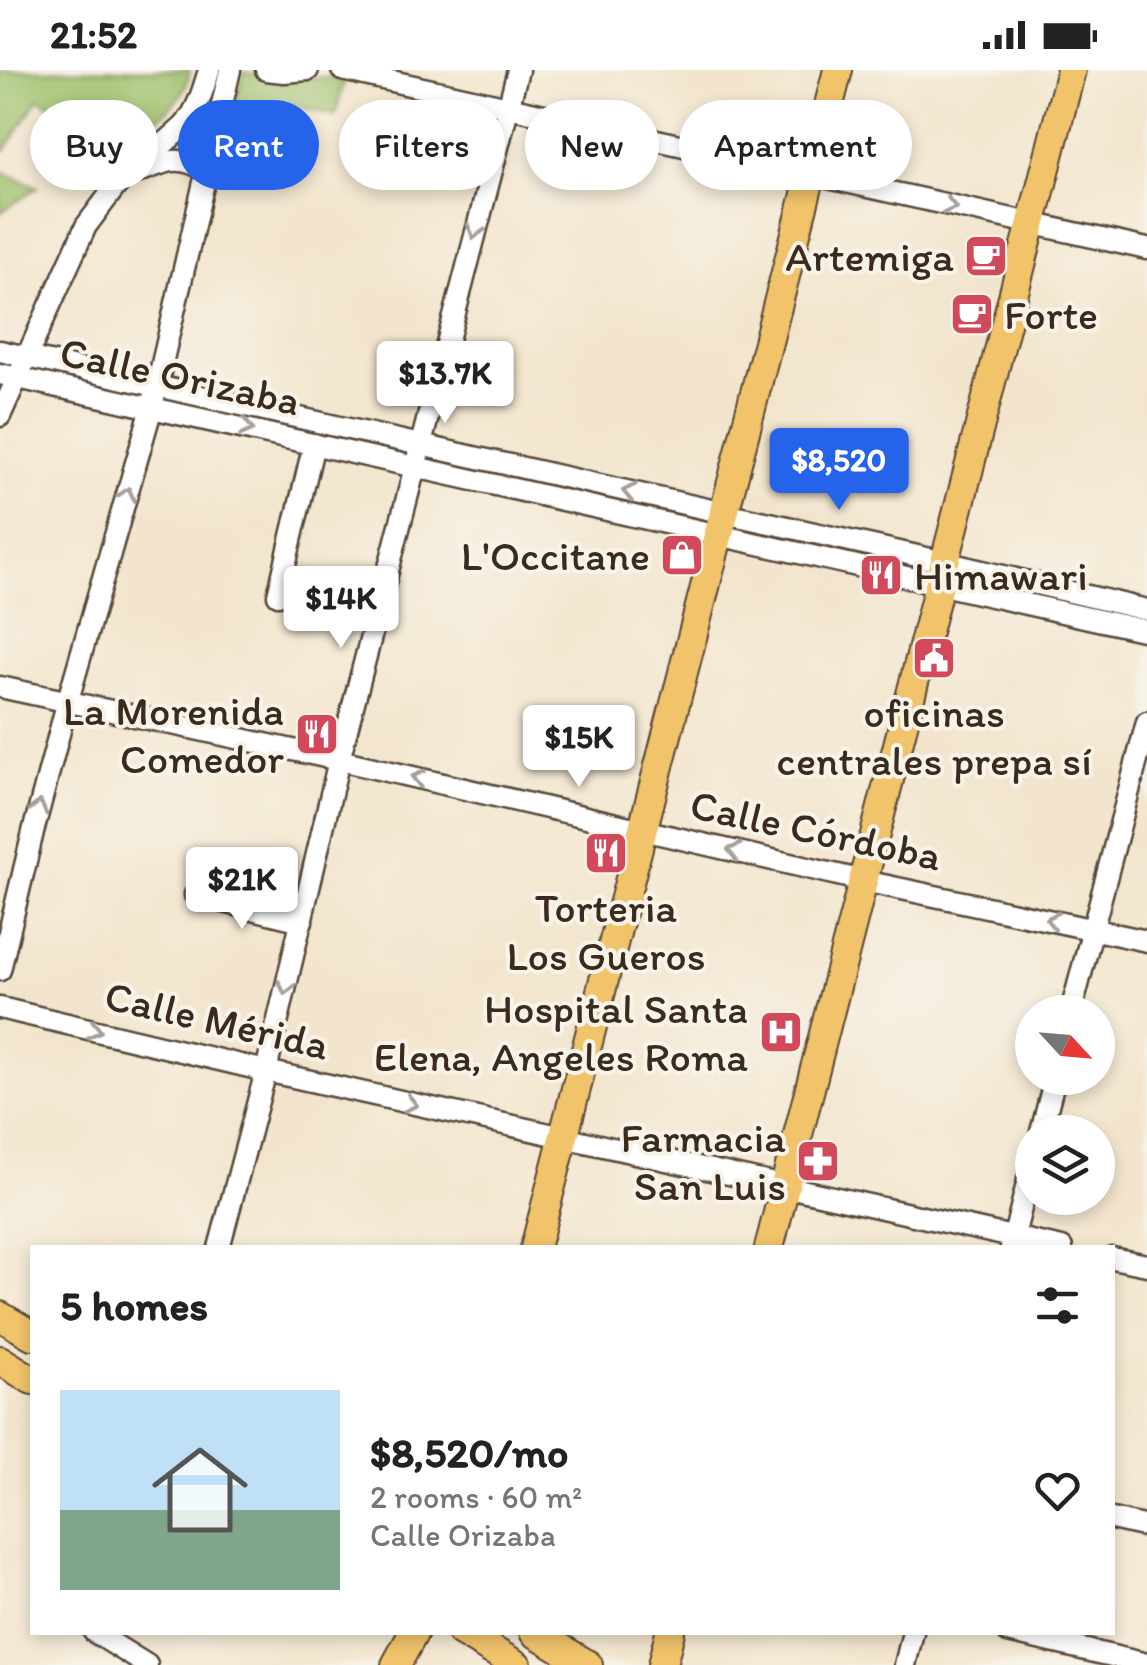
<!DOCTYPE html>
<html lang="en">
<head>
<meta charset="utf-8">
<style>
  body { margin:0; font-family:Itim,sans-serif; background:#f6f6f6; color:#222; height:100vh; display:flex; flex-direction:column; font-size:38px; white-space:nowrap }
  * { box-sizing:border-box; margin:0 }
  p { font-size:32px; color:#767676 }
  .icon { flex:none; width:55px; height:55px; fill:none; stroke:currentColor; stroke-width:2; stroke-linecap:round; stroke-linejoin:round }
  .map { position:relative; flex:1; overflow:hidden }
  .side { position:absolute; left:30px; top:1175px; width:1085px; height:390px; display:flex; flex-direction:column; background:#fff; border-radius:0px; box-shadow:0 5px 15px #0003 }
  .side>* { flex:none }
  .top-card { position:absolute; left:30px; top:30px; width:1088px; height:90px; display:flex; gap:20px }
  .needle { width:65px; rotate:116deg }
  .fabs { position:absolute; left:1015px; top:925px; display:grid; gap:20px }
  .fabs a { display:grid; place-items:center; width:100px; height:100px; border-radius:50%; background:#fff; box-shadow:0 5px 15px #0003; font-size:50px }
  .price { position:absolute; translate:-50% -85px; padding:0 22px; border-radius:10px; background:#fff; color:#222; font-size:32px; line-height:65px; filter:drop-shadow(0 2px 5px #0008) }
  .price::after { content:''; position:absolute; left:50%; top:60px; width:30px; height:22px; margin-left:-15px; background:inherit; clip-path:polygon(0 0,100% 0,50% 100%) }
  .price.active { background:#2563eb; color:#fff }
  ul { padding:0; list-style:none }
  li { display:flex; align-items:center; gap:30px; height:250px; padding:0 30px }
  li+li { border-top:2px solid #e0e0e0 }
  li span { display:grid; place-items:center; flex:none; width:280px; height:200px; border-radius:0px; color:#555 }
  li>.icon { margin-inline-start:auto }
  span .icon { width:120px; height:120px; fill:#fffc; stroke-width:1 }
  li b { font-size:42px }
  h2 { display:flex; justify-content:space-between; align-items:center; height:120px; padding:0 30px; font-size:42px }
  .pill { padding:0 35px; border-radius:45px; background:#fff; box-shadow:0 5px 15px #0003; font-size:35px; line-height:90px }
  .pill.active { background:#2563eb; color:#fff }
  .status { display:flex; justify-content:space-between; align-items:center; height:70px; padding:0 50px; background:#fff; direction:ltr }
  .status svg { height:28px; fill:currentColor }
  .map>svg:first-child { display:block }
  .green { fill:#9dc06a; stroke:#6c7544; stroke-width:2.5 }
  .lines { fill:none; stroke-linecap:round; stroke-linejoin:round }
  .minor-casing { stroke:#574638; stroke-width:25 }
  .major-casing { stroke:#574638; stroke-width:32 }
  .minor { stroke:#fff; stroke-width:20 }
  .major { stroke:#f1c36a; stroke-width:28 }
  .oneway { stroke:#a79f9a }
  .labels { text-anchor:middle; dominant-baseline:central; stroke-width:8; stroke-linejoin:round; paint-order:stroke }
  .poi-label { font-size:42px; fill:#3b2a1e; stroke:#f7f3e8; text-anchor:end }
  .street-label { font-size:42px; fill:#3b2a1e; stroke:#f7f3e8 }
</style>
</head>
<body>
<div class="status"><b>21:52</b><svg viewBox="0 0 49 12"><path d="M0 12V9h3v3zM5 12V6h3v6zM10 12V3h3v9zM15 12V0h3v12zM26 1h20v11H26zM47 4h2v5h-2z"/></svg></div>
<div class="map">
<svg width="1147" height="1595" viewBox="0 0 1147 1595">
  <rect width="100%" height="100%" fill="#f7f3e8"/>
  <filter id="ink" filterUnits="userSpaceOnUse"><feTurbulence type="fractalNoise" baseFrequency=".01" numOctaves="2"/><feDisplacementMap in="SourceGraphic" scale="20" xChannelSelector="R" yChannelSelector="G"/><feConvolveMatrix kernelMatrix="1 2 1 2 8 2 1 2 1" color-interpolation-filters="sRGB"/></filter>
  <filter id="wash" filterUnits="userSpaceOnUse"><feTurbulence type="fractalNoise" baseFrequency=".0048" numOctaves="4" result="noise"/><feDisplacementMap in="SourceGraphic" scale="40" xChannelSelector="R" yChannelSelector="G"/><feGaussianBlur stdDeviation="2.25" result="paint"/><feColorMatrix in="noise" values="0 0 0 0 0 0 0 0 0 0 0 0 0 0 0 0 0 1.4 0 .05"/><feComposite in="paint" operator="in"/></filter>
  <g filter="url(#wash)">
    <rect width="100%" height="100%" fill="#f3e5cd"/>
    <g class="green">
      <path d="M 0,0 L 190,0 C 185,39 142,58 113,79 L 39,28 L 5,80 L 0,79 Z"/>
      <path d="M 244,2 L 274,9 L 331,7 L 344,13 L 335,45 L 287,34 L 224,72 Z"/>
      <path d="M 0,101 L 38,117 L 0,143 Z"/>
    </g>
  </g>
  <g filter="url(#ink)">
    <g class="lines">
      <g class="minor-casing">
        <g id="minor">
          <path d="M 266,0 L 284,2 L 308,0"/>
          <path d="M 342,0 L 1147,179"/>
          <path d="M 139,102 C 168,91 178,84 207,101"/>
          <path d="M 0,281 L 944,492 L 1147,540"/>
          <path d="M 0,304 L 1147,561"/>
          <path d="M 0,346 L 86,156 L 116,116 L 184,56 C 198,39 203,20 209,0"/>
          <path d="M 278,525 L 314,374"/>
          <path d="M 0,617 L 339,690 L 864,811 L 1147,871"/>
          <path d="M 195,825 L 302,851"/>
          <path d="M 0,900 L 33,762 L 68,630 L 152,337 L 230,0"/>
          <path d="M 0,938 L 266,1001 L 1062,1178"/>
          <path d="M 1071,942 L 1147,652"/>
          <path d="M 1041,1062 L 1055,1008"/>
          <path d="M 219,1178 L 266,1001 L 339,690 L 518,0"/>
          <path d="M 1011,1178 L 1032,1094"/>
          <path d="M 1112,1188 L 1147,1195"/>
          <path d="M 1112,1449 L 1147,1457"/>
          <path d="M 94,1562 L 147,1595"/>
          <path d="M 1008,1562 L 1147,1594"/>
          <path d="M 905,1595 L 913,1562"/>
        </g>
      </g>
      <g class="major-casing">
        <g id="major">
          <path d="M 535,1178 L 838,0"/>
          <path d="M 769,1178 L 1071,0"/>
          <path d="M 0,1246 L 32,1265"/>
          <path d="M 0,1290 L 32,1310"/>
          <path d="M 461,1562 L 517,1595"/>
          <path d="M 534,1562 L 588,1595"/>
          <path d="M 396,1595 L 414,1562"/>
          <path d="M 662,1595 L 670,1562"/>
        </g>
      </g>
      <use href="#minor" class="minor"/>
      <use href="#major" class="major"/>
    </g>
    <defs><path id="oneway-chevron" d="M-2-3.5L2.5 0L-2 3.5" fill="none" stroke-width="1.6" stroke-linecap="round" stroke-linejoin="round" transform="scale(2.5)"/></defs>
    <g class="oneway">
      <use href="#oneway-chevron" transform="translate(950 136) rotate(13)"/>
      <use href="#oneway-chevron" transform="translate(475 162) rotate(105)"/>
      <use href="#oneway-chevron" transform="translate(247 358) rotate(13)"/>
      <use href="#oneway-chevron" transform="translate(629 422) rotate(-168)"/>
      <use href="#oneway-chevron" transform="translate(127 424) rotate(-74)"/>
      <use href="#oneway-chevron" transform="translate(418 708) rotate(-167)"/>
      <use href="#oneway-chevron" transform="translate(39 737) rotate(-75)"/>
      <use href="#oneway-chevron" transform="translate(734 781) rotate(-167)"/>
      <use href="#oneway-chevron" transform="translate(1052 850) rotate(-168)"/>
      <use href="#oneway-chevron" transform="translate(286 918) rotate(103)"/>
      <use href="#oneway-chevron" transform="translate(95 960) rotate(13)"/>
      <use href="#oneway-chevron" transform="translate(411 1034) rotate(13)"/>
    </g>
  </g>
  <defs>
    <g id="cafe-square" transform="scale(2.25)"><rect x="-9" y="-9" width="18" height="18" rx="4" fill="#d1495b" stroke="#f7f3e8"/><path d="M-5.5-4.5H6V0H3Q3 3.5 0 3.5H-2.5Q-5.5 3.5-5.5 0ZM3-3.2v2h1.7v-2ZM-6 4.5H4V6H-6Z" fill="#fff"/></g>
    <g id="shop-square" transform="scale(2.25)"><rect x="-9" y="-9" width="18" height="18" rx="4" fill="#d1495b" stroke="#f7f3e8"/><path d="M-5-2.5h2.3a2.7 3.5 0 0 1 5.4 0H5L5.5 6h-11ZM-1.5-2.5h3a1.5 2.3 0 0 0-3 0Z" fill="#fff"/></g>
    <g id="restaurant-square" transform="scale(2.25)"><rect x="-9" y="-9" width="18" height="18" rx="4" fill="#d1495b" stroke="#f7f3e8"/><path d="M-5-6h1v4h1v-4h1v4h1v-4h1v5L-1.5 .5V6h-2V.5L-5-1ZM5-6V6H3V1.5H1.5Q1.5-4 5-6Z" fill="#fff"/></g>
    <g id="civic-square" transform="scale(2.25)"><rect x="-9" y="-9" width="18" height="18" rx="4" fill="#d1495b" stroke="#f7f3e8"/><path d="M-.6-6.5H3V-4.5H.6V-3L4-1V1h2V6H-6V1h2V-1L-.6-3ZM-1.2 2.5V6h2.4V2.5Z" fill="#fff"/></g>
    <g id="hospital-square" transform="scale(2.25)"><rect x="-9" y="-9" width="18" height="18" rx="4" fill="#d1495b" stroke="#f7f3e8"/><path d="M-5-5h3v3.5h4V-5h3V5h-3V1.5h-4V5h-3Z" fill="#fff"/></g>
    <g id="pharmacy-square" transform="scale(2.25)"><rect x="-9" y="-9" width="18" height="18" rx="4" fill="#d1495b" stroke="#f7f3e8"/><path d="M-2-6h4v4h4v4h-4v4h-4v-4h-4v-4h4Z" fill="#fff"/></g>
  </defs>
  <g fill-rule="evenodd">
    <use href="#cafe-square" x="986" y="186"/>
    <use href="#cafe-square" x="972" y="244"/>
    <use href="#shop-square" x="682" y="485"/>
    <use href="#restaurant-square" x="881" y="505"/>
    <use href="#civic-square" x="934" y="588"/>
    <use href="#restaurant-square" x="317" y="664"/>
    <use href="#restaurant-square" x="606" y="783"/>
    <use href="#hospital-square" x="781" y="962"/>
    <use href="#pharmacy-square" x="818" y="1091"/>
  </g>
  <g class="labels">
    <g class="poi-label">
      <text x="954" y="186">Artemiga</text>
      <text x="1004" y="244" text-anchor="start">Forte</text>
      <text x="650" y="485">L'Occitane</text>
      <text x="914" y="505" text-anchor="start">Himawari</text>
      <text x="284" y="640">La Morenida<tspan x="284" dy="48">Comedor</tspan></text>
      <text x="934" y="642" text-anchor="middle">oficinas<tspan x="934" dy="48">centrales prepa sí</tspan></text>
      <text x="606" y="837" text-anchor="middle">Torteria<tspan x="606" dy="48">Los Gueros</tspan></text>
      <text x="748" y="938">Hospital Santa<tspan x="748" dy="48">Elena, Angeles Roma</tspan></text>
      <text x="786" y="1067">Farmacia<tspan x="786" dy="48">San Luis</tspan></text>
    </g>
    <g class="street-label">
      <text transform="translate(180 306) rotate(12)">Calle Orizaba</text>
      <text transform="translate(816 760) rotate(12)">Calle Córdoba</text>
      <text transform="translate(217 950) rotate(13)">Calle Mérida</text>
    </g>
  </g>
</svg>
<div class="fabs">
<a><svg class="needle" viewBox="-14 -14 28 28"><path d="M0-13l5 13h-10z" fill="#e53935"/><path d="M0 13l5-13h-10z" fill="#767676"/></svg></a>
<a><svg class="icon" aria-label="layers" viewBox="0 0 24 24"><path d="M12 4l9 5-9 5-9-5zM3 14l9 5 9-5"/></svg></a>
</div>
<b class="price" style="left:445px;top:356px">$13.7K</b>
<b class="price active" style="left:839px;top:443px">$8,520</b>
<b class="price" style="left:341px;top:581px">$14K</b>
<b class="price" style="left:579px;top:720px">$15K</b>
<b class="price" style="left:242px;top:862px">$21K</b>
<div class="top-card">
<a class="pill">Buy</a>
<a class="pill active">Rent</a>
<a class="pill">Filters</a>
<a class="pill">New</a>
<a class="pill">Apartment</a>
</div>
<section class="side">
<h2>5 homes<svg class="icon" aria-label="filters" viewBox="0 0 24 24"><path d="M4 7h16M4 17h16"/><circle cx="9" cy="7" r="2"/><circle cx="15" cy="17" r="2"/></svg></h2>
<ul>
<li><span style="background:linear-gradient(#bfe0f5 60%,#7fa58c 0)"><svg class="icon" aria-label="home" viewBox="0 0 24 24"><path d="M3 11l9-7 9 7M6 9v11h12V9"/></svg></span><div><b>$8,520/mo</b><p>2 rooms · 60 m²</p><p>Calle Orizaba</p></div><svg class="icon" aria-label="heart" viewBox="0 0 24 24"><path d="M12 20l-8-8c-3-5 5-10 8-4 3-6 11-1 8 4z"/></svg></li>
</ul>
</section>
</div>
</body>
</html>
